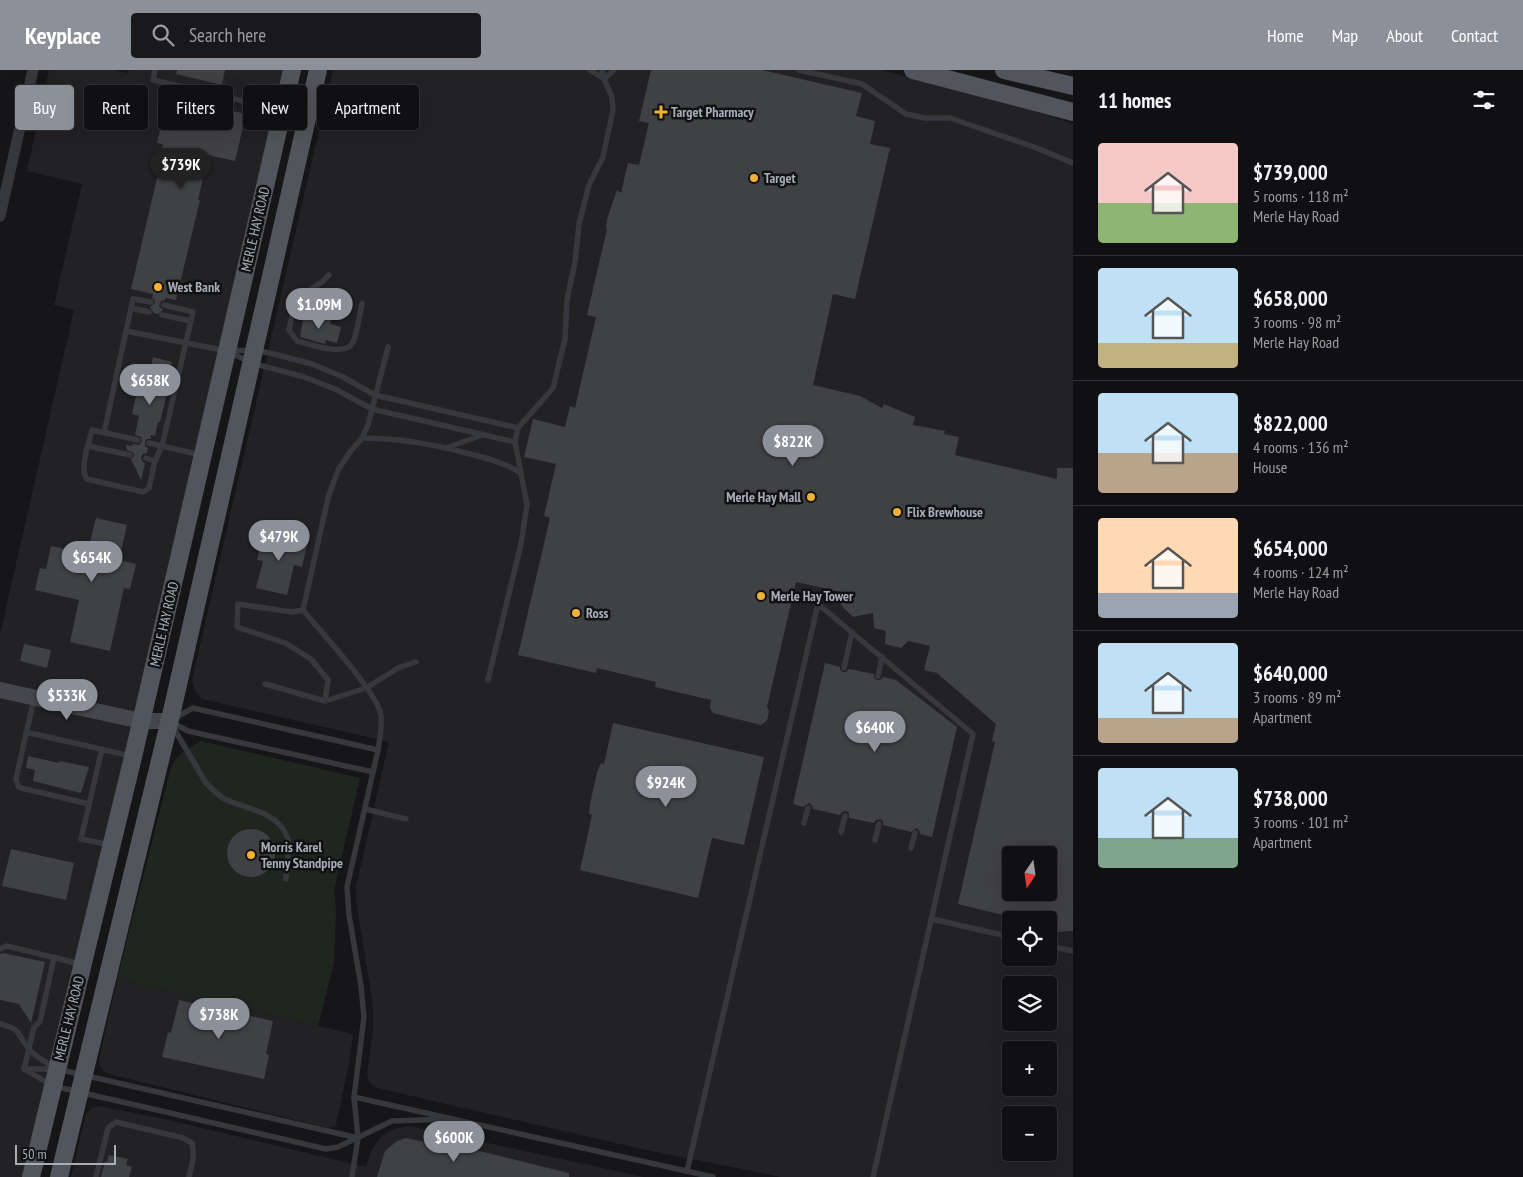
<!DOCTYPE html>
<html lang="en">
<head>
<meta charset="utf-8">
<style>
  body { margin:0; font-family:"PT Sans Narrow",sans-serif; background:#19191b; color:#f1f3f6; height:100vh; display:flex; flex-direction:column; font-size:19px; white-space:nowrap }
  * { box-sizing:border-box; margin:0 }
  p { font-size:16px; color:#9c9d9f }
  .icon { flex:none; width:28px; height:28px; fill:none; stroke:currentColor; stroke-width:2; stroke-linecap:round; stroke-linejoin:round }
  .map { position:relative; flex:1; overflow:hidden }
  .drawer { display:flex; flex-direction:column; background:#101012; width:450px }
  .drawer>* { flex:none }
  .top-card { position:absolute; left:15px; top:15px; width:475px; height:45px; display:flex; gap:10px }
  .needle { width:32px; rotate:193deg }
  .tools { position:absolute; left:1002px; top:776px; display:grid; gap:10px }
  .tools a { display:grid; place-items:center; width:55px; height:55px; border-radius:5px; background:#101012; box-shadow:0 5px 20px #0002,0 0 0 1px #303032; font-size:25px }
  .scale { position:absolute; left:15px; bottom:12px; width:101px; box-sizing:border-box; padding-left:5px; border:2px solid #a8adb8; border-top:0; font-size:14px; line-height:18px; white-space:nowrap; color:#a8adb8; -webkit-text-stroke:4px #111113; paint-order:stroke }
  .price { position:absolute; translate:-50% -42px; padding:0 11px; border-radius:18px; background:#8c9099; color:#fff; font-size:16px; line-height:32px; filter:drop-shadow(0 1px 2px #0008) }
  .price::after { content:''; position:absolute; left:50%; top:30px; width:15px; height:11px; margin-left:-8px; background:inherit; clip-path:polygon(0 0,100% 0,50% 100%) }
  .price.active { background:#222; color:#fff }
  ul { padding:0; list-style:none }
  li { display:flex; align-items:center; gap:15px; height:125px; padding:0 25px }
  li+li { border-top:1px solid #303032 }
  li span { display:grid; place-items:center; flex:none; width:140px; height:100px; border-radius:5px; color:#555 }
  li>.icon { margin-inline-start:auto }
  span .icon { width:60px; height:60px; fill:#fffc; stroke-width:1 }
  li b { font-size:21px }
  h2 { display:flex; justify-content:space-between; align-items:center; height:60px; padding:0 25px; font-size:21px }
  .pill { padding:0 18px; border-radius:5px; background:#101012; box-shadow:0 5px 20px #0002,0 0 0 1px #303032; font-size:18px; line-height:45px }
  .pill.active { background:#8c9099; color:#fff }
  header { display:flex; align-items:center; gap:30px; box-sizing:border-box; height:70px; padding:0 25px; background:#8c9099; color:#fff }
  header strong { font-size:24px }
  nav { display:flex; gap:28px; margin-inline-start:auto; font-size:18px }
  .search { width:350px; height:45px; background:#19191b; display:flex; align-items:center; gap:12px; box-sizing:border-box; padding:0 18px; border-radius:5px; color:#9c9d9f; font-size:19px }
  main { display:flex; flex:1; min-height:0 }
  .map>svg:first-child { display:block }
  .built { fill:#222225; fill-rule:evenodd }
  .green { fill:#1e261f }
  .building { fill:#404145; fill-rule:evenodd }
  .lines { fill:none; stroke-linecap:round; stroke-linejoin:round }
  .lane { stroke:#37383d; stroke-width:5.5 }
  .street { stroke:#37383d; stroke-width:11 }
  .secondary { stroke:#45474d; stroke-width:16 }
  .primary { stroke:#53555c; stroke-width:18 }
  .poi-dot { fill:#f2b134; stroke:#111113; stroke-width:2 }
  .labels { text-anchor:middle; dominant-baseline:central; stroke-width:5; stroke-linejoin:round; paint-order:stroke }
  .poi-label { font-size:14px; font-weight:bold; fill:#a8adb8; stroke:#111113; text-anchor:start }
  .street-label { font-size:14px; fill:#a8adb8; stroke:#111113 }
</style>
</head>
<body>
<header>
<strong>Keyplace</strong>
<div class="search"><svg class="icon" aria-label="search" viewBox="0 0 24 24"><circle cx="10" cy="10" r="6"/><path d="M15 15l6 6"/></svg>Search here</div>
<nav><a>Home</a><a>Map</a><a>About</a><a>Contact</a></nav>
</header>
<main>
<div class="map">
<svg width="1073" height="1107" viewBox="0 0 1073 1107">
  <rect width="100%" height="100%" fill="#161618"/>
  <g class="built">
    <path d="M 49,0 L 115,0 L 128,3 L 129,0 L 292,0 L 31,1107 L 0,1107 L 0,564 L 74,240 L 54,235 L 82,114 L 27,101 Z"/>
    <path d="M 333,0 L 882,0 L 1019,36 L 1073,54 L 1073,1107 L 781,1107 L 646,1080 L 377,1018 L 370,1013 L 367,1005 L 373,960 L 373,936 L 356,831 L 356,817 L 389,672 L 202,629 L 195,621 L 192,610 ZM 1011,785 L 1049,785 L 1049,822 L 1011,822 ZM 1011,850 L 1049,850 L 1049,888 L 1011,888 ZM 1011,915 L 1049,915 L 1049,952 L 1011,952 ZM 1011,980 L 1049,980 L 1049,1018 L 1011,1018 ZM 1011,1045 L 1049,1045 L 1049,1082 L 1011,1082 Z"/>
    <path d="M 117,909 L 353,964 L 349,993 L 336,1055 L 328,1058 L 105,1003 L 100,996 L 99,989 Z"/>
    <path d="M 99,1036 L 169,1050 L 366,1097 L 371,1081 L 380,1068 L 393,1059 L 410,1056 L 644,1107 L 71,1107 L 86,1044 L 92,1038 Z"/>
  </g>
  <path class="green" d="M 201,671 L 360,708 L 334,820 L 336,841 L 334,893 L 318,956 L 117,909 L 171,698 C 177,684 189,678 201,671 Z"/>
  <g class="building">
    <path d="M 177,0 L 225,0 L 222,15 L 176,4 Z"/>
    <path d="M 651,0 L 762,0 L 862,23 L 856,46 L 875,51 L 870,74 L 890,78 L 855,229 L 833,224 L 813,315 L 860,326 L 882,338 L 884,334 L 915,347 L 913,355 L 945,361 L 944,364 L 959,367 L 955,385 L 1057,409 L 1057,398 L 1073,398 L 1073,861 L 1058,862 L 1049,860 L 1049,850 L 1017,850 L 1010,848 L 1011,847 L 958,834 L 995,672 L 992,671 L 996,654 L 937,603 L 924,600 L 930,576 L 908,571 L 901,578 L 885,574 L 886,561 L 874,558 L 873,543 L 853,547 L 841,535 L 839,530 L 841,522 L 796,512 L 767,637 L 769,641 L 767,651 L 761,655 L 713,643 L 710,638 L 711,630 L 655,617 L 656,612 L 597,598 L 596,603 L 518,585 L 550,448 L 544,446 L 556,394 L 524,387 L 533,349 L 565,357 L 570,336 L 575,338 L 596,247 L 587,245 L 607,159 L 606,158 L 607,149 L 617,120 L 621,123 L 628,93 L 639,95 L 649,53 L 639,51 ZM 1011,785 L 1049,785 L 1049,822 L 1011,822 Z"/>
    <path d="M 168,26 L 246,44 L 235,91 L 208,85 L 198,130 L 200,130 L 176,230 L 166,228 L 165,230 L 161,231 L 159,236 L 163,240 L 158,244 L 154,243 L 150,237 L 155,233 L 155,230 L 152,228 L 153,224 L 131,219 L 158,104 L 156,104 L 163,74 L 157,73 Z"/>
    <path d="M 304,244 L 331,250 L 330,254 L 341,257 L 337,273 L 326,270 L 325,274 L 300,267 Z"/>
    <path d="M 153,287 L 172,292 L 170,302 L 172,303 L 160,352 L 158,352 L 155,366 L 151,365 L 151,369 L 147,369 L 145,371 L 145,376 L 148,378 L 147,383 L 143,384 L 141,387 L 142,391 L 145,393 L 141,410 L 131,389 L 134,386 L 134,383 L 127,380 L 126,375 L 132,376 L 133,374 L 139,375 L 142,371 L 141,367 L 135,365 L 139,346 L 132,344 L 142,298 L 151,298 Z"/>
    <path d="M 96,448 L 127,455 L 119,490 L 136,494 L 130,519 L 124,518 L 110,581 L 70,572 L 79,530 L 35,520 L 40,498 L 46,499 L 51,476 L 87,484 Z"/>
    <path d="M 269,462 L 300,469 L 300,473 L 307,475 L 302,497 L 294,495 L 287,525 L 256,518 L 263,491 L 257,490 L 262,466 L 268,467 Z"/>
    <path d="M 24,574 L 51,580 L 47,598 L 20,591 Z"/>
    <path d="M 825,593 L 840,597 L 840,600 L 843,602 L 846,602 L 849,599 L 874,604 L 874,608 L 877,610 L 880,610 L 883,607 L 896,610 L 957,657 L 932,767 L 920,764 L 919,760 L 916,758 L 911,762 L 883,755 L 883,751 L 880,749 L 876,750 L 874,753 L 849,748 L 849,743 L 846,741 L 842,742 L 840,745 L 813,739 L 812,735 L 809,733 L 803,737 L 793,734 Z"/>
    <path d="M 613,653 L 764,687 L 744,775 L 712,768 L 698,828 L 580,800 L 592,745 L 589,744 L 590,734 L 597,702 L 601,693 L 604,694 Z"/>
    <path d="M 28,686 L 59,693 L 59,691 L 89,697 L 81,723 L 33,711 L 35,700 L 26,698 Z"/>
    <circle cx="251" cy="783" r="24"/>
    <path d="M 11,779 L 74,793 L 66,830 L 2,816 Z"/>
    <path d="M 3,883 L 45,892 L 31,953 L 19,934 L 0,930 L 0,884 Z"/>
    <path d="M 179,930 L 273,951 L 266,984 L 269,985 L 264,1009 L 162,987 L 168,962 L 171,963 Z"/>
    <path d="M 406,1068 L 467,1081 L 467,1078 L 569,1103 L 569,1107 L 377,1107 L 385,1081 L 397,1071 Z"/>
    <path d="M 109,1085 L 128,1089 L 126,1095 L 132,1097 L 129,1107 L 101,1107 L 105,1091 L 107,1092 Z"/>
  </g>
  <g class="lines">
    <g class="lane">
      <path d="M 155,0 L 153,10 L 282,40"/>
      <path d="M 590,0 L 604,9"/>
      <path d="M 799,0 L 862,14 L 906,44 L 924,48 L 950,48 L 1034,77 L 1073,93"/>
      <path d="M 604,9 L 614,0"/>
      <path d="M 329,205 L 322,212 L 299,227 L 295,232 L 289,260 L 297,271 C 309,274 346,288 353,272 C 358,261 359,246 362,234"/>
      <path d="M 131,238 L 149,242"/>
      <path d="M 162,245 L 191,251"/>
      <path d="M 126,261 L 227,281 L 255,280 L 274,284 L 312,294 L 343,307 L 375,325 L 518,358"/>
      <path d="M 229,282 L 252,293 L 304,307 L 335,319 L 372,339 L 515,372"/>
      <path d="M 104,363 L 133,229 L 151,232"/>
      <path d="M 362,368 C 397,368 432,374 466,383 C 486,388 503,392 521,403"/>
      <path d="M 138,370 L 92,360 C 89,373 79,399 87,409 L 143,422 L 149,418 L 155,391 L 162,376 L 193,242 L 164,235"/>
      <path d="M 149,373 L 201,385"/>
      <path d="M 88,376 L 130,385"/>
      <path d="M 446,378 L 482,365"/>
      <path d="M 146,388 L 155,391"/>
      <path d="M 303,540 C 320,561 377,622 381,645 C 382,657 380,669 378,680 L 347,817 L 349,845 L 361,916 L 364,947 L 354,1027 L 358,1068 L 352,1107"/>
      <path d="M 303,540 L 328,428 L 338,400 L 350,382 L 362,368 L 368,355 L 388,277"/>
      <path d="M 844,598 L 852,562"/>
      <path d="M 878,606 L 882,587"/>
      <path d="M 488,610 L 521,474 L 527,435 L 515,372 L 518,358 L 553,318 L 565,269 L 567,230 L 575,192 L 579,154 L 589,115 L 603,87 L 613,40 L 612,27 L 604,9 L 602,0"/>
      <path d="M 265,614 L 325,631 L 328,610 L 311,589 L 285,573 L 237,557 L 238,534 L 292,542 L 303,540"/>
      <path d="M 34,629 L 16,709 L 18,716 L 21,718 L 89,734"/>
      <path d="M 325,631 L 366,618 L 400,597 L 416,592"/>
      <path d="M 173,649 L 193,638 L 378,680"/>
      <path d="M 171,652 L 188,661 L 373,702"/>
      <path d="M 173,657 L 206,713 C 211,718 217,724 223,728 C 243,739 279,741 287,767 C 290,775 287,800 286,809"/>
      <path d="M 26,662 L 131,686"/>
      <path d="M 102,679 L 81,769 L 110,775"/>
      <path d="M 365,739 L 406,749"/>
      <path d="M 804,753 L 808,738"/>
      <path d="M 841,762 L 845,746"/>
      <path d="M 875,770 L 879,754"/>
      <path d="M 911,778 L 915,763"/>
      <path d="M 932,849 L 1011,867"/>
      <path d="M 1049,876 L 1073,881"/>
      <path d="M 0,879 L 7,876 L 80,894"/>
      <path d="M 0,954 C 24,960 16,964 29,979 C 35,987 47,992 55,998"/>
      <path d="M 24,999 L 53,1016 L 326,1079 L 338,1077 L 392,1051 L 452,1049"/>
      <path d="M 24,999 L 34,957 L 40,952 L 54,887"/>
      <path d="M 26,999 L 57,999 L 358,1068"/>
      <path d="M 354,1027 L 713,1107"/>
      <path d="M 687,1101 L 818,534 L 973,664 L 873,1107"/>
      <path d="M 96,1107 L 108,1058 L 116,1052 L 183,1068 L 192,1073 C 195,1085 192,1095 189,1107"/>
    </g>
    <path class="street" d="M 0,146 L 33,0"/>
    <path class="secondary" d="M 0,620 L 141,651 L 169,651"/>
    <g class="primary">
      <path d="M 913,0 L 1073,42"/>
      <path d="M 1004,0 L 1073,16"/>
      <path d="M 31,1107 L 133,687 L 292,0"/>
      <path d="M 59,1107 L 172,641 L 318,0"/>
    </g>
  </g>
  <g class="poi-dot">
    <path d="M658.5 34.5h5v5h5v5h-5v5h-5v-5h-5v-5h5z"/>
    <circle cx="754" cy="108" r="5"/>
    <circle cx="158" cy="217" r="5"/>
    <circle cx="811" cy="427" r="5"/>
    <circle cx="897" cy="442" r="5"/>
    <circle cx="761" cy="526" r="5"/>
    <circle cx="576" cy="543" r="5"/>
    <circle cx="251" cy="785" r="5"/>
  </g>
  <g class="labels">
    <g class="poi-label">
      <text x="671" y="42">Target Pharmacy</text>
      <text x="764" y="108">Target</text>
      <text x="168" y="217">West Bank</text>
      <text x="801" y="427" text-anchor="end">Merle Hay Mall</text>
      <text x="907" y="442">Flix Brewhouse</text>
      <text x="771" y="526">Merle Hay Tower</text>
      <text x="586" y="543">Ross</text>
      <text x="261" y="777">Morris Karel<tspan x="261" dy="16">Tenny Standpipe</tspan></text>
    </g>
    <g class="street-label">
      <text transform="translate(255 159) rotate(-77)">MERLE HAY ROAD</text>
      <text transform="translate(164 554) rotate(-77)">MERLE HAY ROAD</text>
      <text transform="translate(69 948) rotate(-76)">MERLE HAY ROAD</text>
    </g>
  </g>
</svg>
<div class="tools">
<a><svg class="needle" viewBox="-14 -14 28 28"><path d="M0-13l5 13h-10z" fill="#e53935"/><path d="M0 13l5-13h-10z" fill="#9c9d9f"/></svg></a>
<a><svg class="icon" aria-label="locate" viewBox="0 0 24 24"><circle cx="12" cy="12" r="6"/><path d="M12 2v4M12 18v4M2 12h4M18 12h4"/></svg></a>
<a><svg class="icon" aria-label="layers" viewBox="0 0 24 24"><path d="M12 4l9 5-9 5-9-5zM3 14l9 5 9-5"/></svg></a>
<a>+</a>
<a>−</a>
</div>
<div class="scale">50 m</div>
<b class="price active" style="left:181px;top:120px">$739K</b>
<b class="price" style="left:319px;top:260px">$1.09M</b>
<b class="price" style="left:150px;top:336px">$658K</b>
<b class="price" style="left:793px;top:397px">$822K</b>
<b class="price" style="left:279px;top:492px">$479K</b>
<b class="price" style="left:92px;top:513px">$654K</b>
<b class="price" style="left:67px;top:651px">$533K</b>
<b class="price" style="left:875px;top:683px">$640K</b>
<b class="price" style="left:666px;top:738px">$924K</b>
<b class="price" style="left:219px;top:970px">$738K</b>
<b class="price" style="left:454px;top:1093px">$600K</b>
<div class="top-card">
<a class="pill active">Buy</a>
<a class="pill">Rent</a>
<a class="pill">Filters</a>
<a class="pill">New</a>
<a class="pill">Apartment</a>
</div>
</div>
<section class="drawer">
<h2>11 homes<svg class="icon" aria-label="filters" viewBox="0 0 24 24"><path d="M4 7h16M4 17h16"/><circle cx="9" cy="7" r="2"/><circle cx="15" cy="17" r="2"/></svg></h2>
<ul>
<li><span style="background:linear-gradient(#f6c9c9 60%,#8fb573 0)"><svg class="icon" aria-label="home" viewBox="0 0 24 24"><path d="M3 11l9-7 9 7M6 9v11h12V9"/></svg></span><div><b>$739,000</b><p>5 rooms · 118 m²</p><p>Merle Hay Road</p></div></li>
<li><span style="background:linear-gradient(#bfe0f5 75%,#c2b280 0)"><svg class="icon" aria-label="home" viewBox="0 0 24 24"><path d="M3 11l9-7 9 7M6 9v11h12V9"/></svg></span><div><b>$658,000</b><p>3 rooms · 98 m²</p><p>Merle Hay Road</p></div></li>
<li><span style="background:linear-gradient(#bfe0f5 60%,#b9a48a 0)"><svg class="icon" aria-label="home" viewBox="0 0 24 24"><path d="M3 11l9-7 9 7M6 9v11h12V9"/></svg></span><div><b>$822,000</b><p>4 rooms · 136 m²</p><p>House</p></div></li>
<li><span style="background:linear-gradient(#ffd9b3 75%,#9aa5b1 0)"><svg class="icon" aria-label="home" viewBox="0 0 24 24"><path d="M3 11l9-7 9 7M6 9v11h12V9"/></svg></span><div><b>$654,000</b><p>4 rooms · 124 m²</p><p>Merle Hay Road</p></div></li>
<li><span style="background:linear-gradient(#bfe0f5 75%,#b9a48a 0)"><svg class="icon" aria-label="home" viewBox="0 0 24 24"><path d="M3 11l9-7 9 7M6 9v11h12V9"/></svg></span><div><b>$640,000</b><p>3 rooms · 89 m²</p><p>Apartment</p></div></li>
<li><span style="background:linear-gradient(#bfe0f5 70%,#7fa58c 0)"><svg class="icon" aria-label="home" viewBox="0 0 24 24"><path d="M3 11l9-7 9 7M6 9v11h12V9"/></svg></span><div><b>$738,000</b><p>3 rooms · 101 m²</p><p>Apartment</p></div></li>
</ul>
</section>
</main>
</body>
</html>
